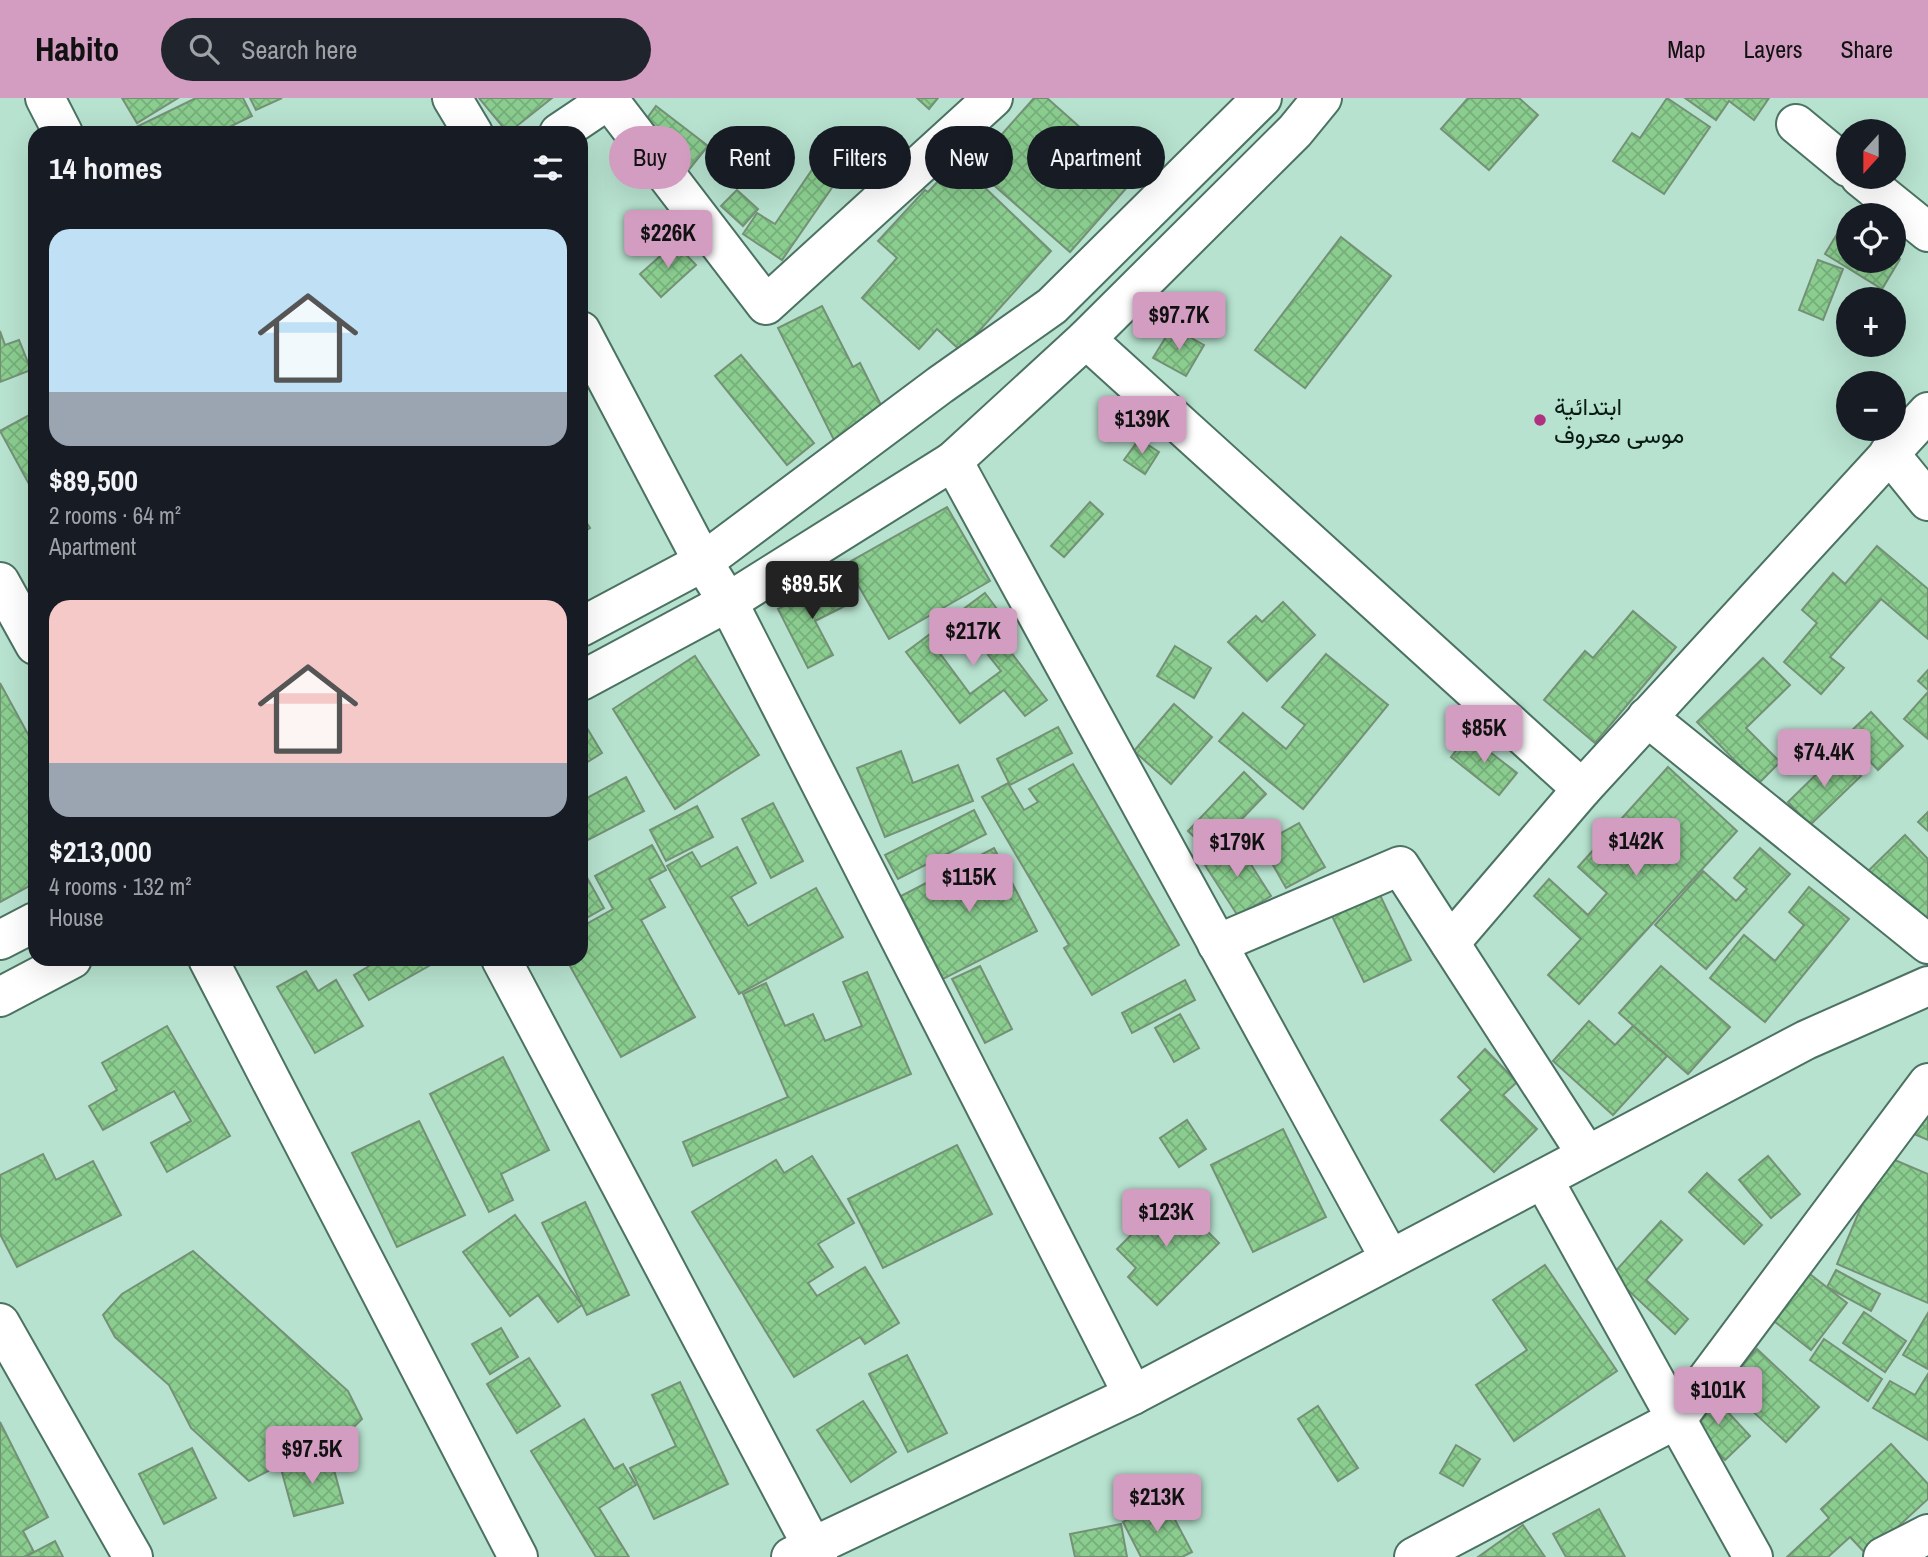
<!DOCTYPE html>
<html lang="en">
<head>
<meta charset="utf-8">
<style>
  body { margin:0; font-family:"Archivo Narrow",Vazirmatn,sans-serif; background:#20242c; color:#f1f3f6; height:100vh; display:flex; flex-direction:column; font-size:26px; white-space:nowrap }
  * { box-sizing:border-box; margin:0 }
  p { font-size:23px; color:#9ea1a6 }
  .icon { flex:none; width:38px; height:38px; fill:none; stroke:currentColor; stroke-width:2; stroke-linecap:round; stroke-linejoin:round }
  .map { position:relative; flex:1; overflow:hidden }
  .side { position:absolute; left:28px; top:28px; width:560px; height:840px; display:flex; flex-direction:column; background:#171b24; border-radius:21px; box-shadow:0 7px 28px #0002 }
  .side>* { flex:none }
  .banner { position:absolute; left:609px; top:28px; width:665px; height:63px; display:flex; gap:14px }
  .needle { width:46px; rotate:201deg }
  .controls { position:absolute; left:1836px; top:21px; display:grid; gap:14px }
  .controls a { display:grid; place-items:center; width:70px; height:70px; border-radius:50%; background:#171b24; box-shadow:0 7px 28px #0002; font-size:35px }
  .price { position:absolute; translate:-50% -60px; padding:0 16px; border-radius:7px; background:#d39cc1; color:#111; font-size:23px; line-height:46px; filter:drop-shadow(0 2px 4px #0008) }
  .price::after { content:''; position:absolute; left:50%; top:42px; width:21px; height:16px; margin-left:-10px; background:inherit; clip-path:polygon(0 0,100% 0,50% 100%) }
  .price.active { background:#222; color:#fff }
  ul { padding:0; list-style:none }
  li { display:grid; align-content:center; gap:14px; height:371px; padding:0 21px }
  li span { display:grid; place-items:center; height:217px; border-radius:21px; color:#555 }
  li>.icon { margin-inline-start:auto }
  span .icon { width:126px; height:126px; fill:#fffc; stroke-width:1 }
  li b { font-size:30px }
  h2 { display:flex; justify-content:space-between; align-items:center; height:84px; padding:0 21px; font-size:30px }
  .chip { padding:0 24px; border-radius:32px; background:#171b24; box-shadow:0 7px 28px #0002; font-size:24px; line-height:63px }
  .chip.active { background:#d39cc1; color:#111 }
  header { display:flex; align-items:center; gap:42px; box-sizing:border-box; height:98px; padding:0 35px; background:#d39cc1; color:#111 }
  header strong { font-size:33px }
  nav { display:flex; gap:38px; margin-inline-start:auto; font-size:24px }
  .search { width:490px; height:63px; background:#20242c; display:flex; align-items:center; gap:18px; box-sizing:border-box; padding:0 24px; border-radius:38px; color:#9ea1a6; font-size:26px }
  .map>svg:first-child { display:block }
  .building { fill:url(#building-cross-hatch); stroke:#749176; stroke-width:2 }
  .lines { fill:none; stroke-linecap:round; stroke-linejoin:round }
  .street-casing { stroke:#4b7262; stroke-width:42 }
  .secondary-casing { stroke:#4b7262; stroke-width:42 }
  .street { stroke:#fff; stroke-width:38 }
  .secondary { stroke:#fff; stroke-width:38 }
  .poi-dot { fill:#af3181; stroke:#b7e2cf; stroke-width:2.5 }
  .labels { text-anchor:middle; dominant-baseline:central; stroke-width:5; stroke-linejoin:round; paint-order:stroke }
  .poi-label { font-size:24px; fill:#0a1b14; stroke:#b7e2cf; text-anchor:start }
</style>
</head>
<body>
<header>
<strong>Habito</strong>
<div class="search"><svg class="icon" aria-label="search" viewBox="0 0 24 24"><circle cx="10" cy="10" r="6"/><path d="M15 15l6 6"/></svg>Search here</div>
<nav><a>Map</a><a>Layers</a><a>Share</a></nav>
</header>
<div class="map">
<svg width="1928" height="1459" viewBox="0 0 1928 1459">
  <defs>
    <pattern id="building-cross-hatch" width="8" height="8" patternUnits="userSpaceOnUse" patternTransform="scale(1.75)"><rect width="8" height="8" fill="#8acd8f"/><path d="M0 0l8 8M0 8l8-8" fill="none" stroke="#76af7a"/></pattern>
  </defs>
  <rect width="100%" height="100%" fill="#b7e2cf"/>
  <g class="building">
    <path d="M 122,0 L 178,0 L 137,25 Z"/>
    <path d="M 196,0 L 243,0 L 252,18 L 217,35 L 124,35 Z"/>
    <path d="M 250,0 L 282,0 L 256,12 Z"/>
    <path d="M 479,0 L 552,0 L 508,35 Z"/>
    <path d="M 917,0 L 938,0 L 929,11 Z"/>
    <path d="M 1034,0 L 1047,0 L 1136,79 L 1070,154 L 973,69 Z"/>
    <path d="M 1468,0 L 1519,0 L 1538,17 L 1489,72 L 1441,31 Z"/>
    <path d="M 1667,0 L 1710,29 L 1664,96 L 1613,63 L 1632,35 L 1640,40 Z"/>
    <path d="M 1685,0 L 1769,0 L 1754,22 L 1729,3 L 1716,22 Z"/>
    <path d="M 656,8 L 708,48 L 687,74 L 637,34 Z"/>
    <path d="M 957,63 L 1051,153 L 961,253 L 937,231 L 919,251 L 862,200 L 897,160 L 878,143 L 925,92 L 928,94 Z"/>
    <path d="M 816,66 L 838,81 L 782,162 L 743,136 L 757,115 L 775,126 Z"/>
    <path d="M 737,92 L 758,111 L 743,128 L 721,108 Z"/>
    <path d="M 1843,126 L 1848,129 L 1848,163 L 1894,163 L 1894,157 L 1900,161 L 1882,191 L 1825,156 Z"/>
    <path d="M 1341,139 L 1391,178 L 1305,290 L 1255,252 Z"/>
    <path d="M 675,145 L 696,167 L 661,199 L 640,176 Z"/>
    <path d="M 1818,162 L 1843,171 L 1823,222 L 1799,212 Z"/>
    <path d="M 822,208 L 853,269 L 860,265 L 886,317 L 834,342 L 778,230 Z"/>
    <path d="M 1172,229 L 1204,247 L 1186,278 L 1153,260 Z"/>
    <path d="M 0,233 L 5,247 L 19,242 L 31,272 L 0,284 Z"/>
    <path d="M 741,257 L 814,345 L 787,367 L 715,278 Z"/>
    <path d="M 35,314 L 35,397 L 0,333 Z"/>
    <path d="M 1139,341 L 1159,354 L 1145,376 L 1124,362 Z"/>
    <path d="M 1090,404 L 1103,416 L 1064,459 L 1051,448 Z"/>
    <path d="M 947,409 L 990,483 L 889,541 L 846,466 Z"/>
    <path d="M 581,416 L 590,430 L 581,436 Z"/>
    <path d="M 1877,448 L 1928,491 L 1928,541 L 1881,501 L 1830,559 L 1844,570 L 1821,596 L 1784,564 L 1817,525 L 1802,512 L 1833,475 L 1845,486 Z"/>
    <path d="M 835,482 L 847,507 L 815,523 L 833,557 L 808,570 L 778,511 Z"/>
    <path d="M 985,495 L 997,511 L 939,554 L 970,596 L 1001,573 L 988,557 L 1004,545 L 1047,602 L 1025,618 L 1004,592 L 960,625 L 906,554 Z"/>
    <path d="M 1283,504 L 1315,537 L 1267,583 L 1228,544 L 1256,518 L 1262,524 Z"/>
    <path d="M 1633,513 L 1676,549 L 1595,645 L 1544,602 L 1585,553 L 1593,560 Z"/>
    <path d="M 1175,548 L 1211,570 L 1194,600 L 1157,578 Z"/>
    <path d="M 1326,556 L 1388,607 L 1303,711 L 1219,643 L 1243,615 L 1286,651 L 1305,627 L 1282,609 Z"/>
    <path d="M 695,558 L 759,657 L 675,711 L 613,611 Z"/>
    <path d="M 1763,560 L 1790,587 L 1746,630 L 1780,664 L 1758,686 L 1697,624 Z"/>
    <path d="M 1928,572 L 1928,592 L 1918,583 Z"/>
    <path d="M 0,585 L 35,649 L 35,785 L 0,804 Z"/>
    <path d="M 1928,594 L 1928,641 L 1904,621 Z"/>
    <path d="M 1174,606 L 1212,639 L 1171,686 L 1134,653 Z"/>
    <path d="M 1871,614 L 1903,648 L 1878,672 L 1846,638 Z"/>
    <path d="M 1058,629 L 1072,655 L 1010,687 L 997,661 Z"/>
    <path d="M 587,630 L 602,655 L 581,668 L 581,633 Z"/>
    <path d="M 1468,637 L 1517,675 L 1499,697 L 1451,659 Z"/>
    <path d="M 901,653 L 913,685 L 958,667 L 973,703 L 885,739 L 857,670 Z"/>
    <path d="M 1838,655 L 1861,678 L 1810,727 L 1788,704 Z"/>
    <path d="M 1073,666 L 1179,847 L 1092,897 L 1064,850 L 1069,847 L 982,699 L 1008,685 L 1024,712 L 1038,704 L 1029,691 Z"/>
    <path d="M 1668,669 L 1737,733 L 1579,906 L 1548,877 L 1581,841 L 1534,798 L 1549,781 L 1588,817 L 1607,795 L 1578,769 Z"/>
    <path d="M 1244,674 L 1266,696 L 1210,754 L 1188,733 Z"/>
    <path d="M 626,679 L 644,713 L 586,743 L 581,734 L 581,703 Z"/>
    <path d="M 773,705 L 803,763 L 771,780 L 742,721 Z"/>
    <path d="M 697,708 L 713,739 L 666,763 L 650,732 Z"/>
    <path d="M 974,712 L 986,736 L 898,781 L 885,757 Z"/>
    <path d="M 1928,714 L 1928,733 L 1918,724 Z"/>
    <path d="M 1299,725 L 1325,769 L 1286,790 L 1261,746 Z"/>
    <path d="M 1905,737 L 1928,761 L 1928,843 L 1864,777 Z"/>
    <path d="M 1236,743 L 1271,798 L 1238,818 L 1203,764 Z"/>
    <path d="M 652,747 L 666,772 L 649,781 L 665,809 L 641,822 L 695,919 L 621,959 L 566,861 L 581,861 L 581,829 L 613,811 L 595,778 Z"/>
    <path d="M 737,749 L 756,785 L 731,799 L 748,828 L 816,790 L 843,839 L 739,896 L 667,768 L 692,754 L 701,769 Z"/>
    <path d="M 994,750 L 1037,833 L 943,881 L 901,798 Z"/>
    <path d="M 1760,750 L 1790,776 L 1706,871 L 1655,827 L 1703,773 L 1736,803 L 1747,791 L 1734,780 Z"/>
    <path d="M 585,776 L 604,810 L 581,823 L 581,778 Z"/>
    <path d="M 1809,789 L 1849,821 L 1765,924 L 1710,880 L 1744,837 L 1775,863 L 1804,827 L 1789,814 Z"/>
    <path d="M 1379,795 L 1411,862 L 1364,884 L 1332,818 Z"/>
    <path d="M 381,861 L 441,861 L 369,902 L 354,877 Z"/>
    <path d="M 980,868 L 1012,931 L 985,945 L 952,881 Z"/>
    <path d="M 1661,868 L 1730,929 L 1688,976 L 1619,915 Z"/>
    <path d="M 306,873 L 318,893 L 336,882 L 363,928 L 315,955 L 277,889 Z"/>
    <path d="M 867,874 L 911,976 L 693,1068 L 683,1044 L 788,999 L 743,896 L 766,885 L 785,928 L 813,916 L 825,943 L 862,928 L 843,884 Z"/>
    <path d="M 1185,882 L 1195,902 L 1132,935 L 1122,915 Z"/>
    <path d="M 1180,916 L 1199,950 L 1174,964 L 1155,930 Z"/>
    <path d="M 1589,923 L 1615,947 L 1633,928 L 1667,958 L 1613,1017 L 1553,963 Z"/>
    <path d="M 167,928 L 230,1038 L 167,1074 L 151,1045 L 191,1023 L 174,993 L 103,1032 L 89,1008 L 117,992 L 102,965 Z"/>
    <path d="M 1485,951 L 1517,984 L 1503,997 L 1537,1031 L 1494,1074 L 1441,1022 L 1471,992 L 1458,979 Z"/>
    <path d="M 503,959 L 549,1052 L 501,1076 L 513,1102 L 489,1114 L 430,996 Z"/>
    <path d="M 1928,1010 L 1928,1042 L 1914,1036 Z"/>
    <path d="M 1187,1022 L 1206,1051 L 1179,1069 L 1160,1040 Z"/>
    <path d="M 419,1023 L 465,1117 L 397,1149 L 352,1055 Z"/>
    <path d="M 1283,1031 L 1326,1119 L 1253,1154 L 1211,1067 Z"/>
    <path d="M 957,1047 L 992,1116 L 883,1170 L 848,1101 Z"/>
    <path d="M 43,1056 L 56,1082 L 93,1063 L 121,1117 L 17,1169 L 0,1136 L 0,1077 Z"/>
    <path d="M 1883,1057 L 1928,1076 L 1928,1205 L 1837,1166 Z"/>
    <path d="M 812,1058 L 854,1125 L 818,1146 L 833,1169 L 808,1185 L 817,1198 L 865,1169 L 899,1225 L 865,1246 L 860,1239 L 794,1279 L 692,1114 L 776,1062 L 784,1075 Z"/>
    <path d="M 1768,1058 L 1800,1096 L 1771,1120 L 1739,1082 Z"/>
    <path d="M 1707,1075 L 1762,1127 L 1744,1146 L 1689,1094 Z"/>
    <path d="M 1171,1097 L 1219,1145 L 1157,1207 L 1128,1179 L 1136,1170 L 1117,1151 Z"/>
    <path d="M 585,1104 L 629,1197 L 587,1217 L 542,1125 Z"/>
    <path d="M 515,1117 L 582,1207 L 558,1224 L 538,1197 L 510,1218 L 463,1154 Z"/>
    <path d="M 1661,1123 L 1682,1142 L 1646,1182 L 1688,1221 L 1675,1236 L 1612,1177 Z"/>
    <path d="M 193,1153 L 348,1293 L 362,1321 L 355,1328 L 249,1383 L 191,1330 L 169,1287 L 115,1239 L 103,1217 L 122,1196 Z"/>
    <path d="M 1545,1167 L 1617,1273 L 1514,1343 L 1476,1287 L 1527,1252 L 1493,1202 Z"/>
    <path d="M 1836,1172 L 1880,1196 L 1871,1213 L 1827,1189 Z"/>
    <path d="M 1806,1173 L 1847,1205 L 1811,1252 L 1770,1220 Z"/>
    <path d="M 1864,1214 L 1906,1243 L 1885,1274 L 1843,1245 Z"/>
    <path d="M 1928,1215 L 1928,1271 L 1903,1257 Z"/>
    <path d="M 501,1230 L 518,1259 L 490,1276 L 472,1246 Z"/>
    <path d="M 1824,1241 L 1882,1281 L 1868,1303 L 1810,1262 Z"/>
    <path d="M 1757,1251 L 1819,1309 L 1786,1344 L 1724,1287 Z"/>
    <path d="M 907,1257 L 947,1335 L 908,1354 L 869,1276 Z"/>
    <path d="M 529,1260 L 560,1308 L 517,1335 L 487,1286 Z"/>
    <path d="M 1928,1276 L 1928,1342 L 1873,1310 L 1890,1283 L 1915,1297 Z"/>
    <path d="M 680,1284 L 728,1386 L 654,1421 L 630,1370 L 676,1348 L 652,1297 Z"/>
    <path d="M 1712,1297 L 1750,1338 L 1725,1362 L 1686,1321 Z"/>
    <path d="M 863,1303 L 896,1354 L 851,1384 L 817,1332 Z"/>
    <path d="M 1318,1308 L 1358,1370 L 1338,1383 L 1298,1321 Z"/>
    <path d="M 584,1321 L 614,1371 L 623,1366 L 636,1387 L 599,1410 L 629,1459 L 596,1459 L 531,1353 Z"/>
    <path d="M 0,1324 L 48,1419 L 23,1433 L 34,1454 L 24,1459 L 0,1459 Z"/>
    <path d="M 1891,1346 L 1928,1386 L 1928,1401 L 1867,1457 L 1850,1439 L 1828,1459 L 1787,1459 L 1829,1420 L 1821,1411 Z"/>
    <path d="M 1456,1347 L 1480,1361 L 1463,1388 L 1440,1375 Z"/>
    <path d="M 192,1350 L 216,1400 L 164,1426 L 139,1376 Z"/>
    <path d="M 330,1357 L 343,1405 L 294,1418 L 281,1371 Z"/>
    <path d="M 1165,1403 L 1192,1454 L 1182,1459 L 1141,1459 L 1123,1424 Z"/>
    <path d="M 1599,1411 L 1625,1459 L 1566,1459 L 1553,1436 Z"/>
    <path d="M 1121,1426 L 1127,1459 L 1075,1459 L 1070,1436 Z"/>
    <path d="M 1523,1427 L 1545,1459 L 1478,1459 Z"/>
    <path d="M 55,1443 L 63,1459 L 25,1459 Z"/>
  </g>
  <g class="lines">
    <g class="street-casing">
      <g id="street">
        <path d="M 45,0 L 63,35"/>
        <path d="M 452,0 L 473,35"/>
        <path d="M 609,2 L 766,207 L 993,0"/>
        <path d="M 1796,26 L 1848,69"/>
        <path d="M 559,35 L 611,0"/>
        <path d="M 1860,79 L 1928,134"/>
        <path d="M 581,233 L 703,464 L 728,504 L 1133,1297"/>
        <path d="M 1086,241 L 1582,691 L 1928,314"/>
        <path d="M 1889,355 L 1928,403"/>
        <path d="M 953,363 L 1390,1161"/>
        <path d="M 0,484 L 35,547"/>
        <path d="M 1647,619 L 1928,846"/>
        <path d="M 1450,845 L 1582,691"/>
        <path d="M 1217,846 L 1400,768 L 1587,1057"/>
        <path d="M 208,861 L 518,1459"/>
        <path d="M 501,861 L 818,1459"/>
        <path d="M 1543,1081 L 1753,1459"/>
        <path d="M 0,1225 L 133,1459"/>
        <path d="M 791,1459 L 1133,1297 L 1806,942 L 1928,888"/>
        <path d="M 1414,1459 L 1677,1321 L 1928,985"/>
        <path d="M 1883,1459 L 1928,1436"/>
      </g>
    </g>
    <g class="secondary-casing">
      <g id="secondary">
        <path d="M 581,529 L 703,464 L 940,287 L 1052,208 L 1262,0"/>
        <path d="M 581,583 L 728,504 L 953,363 L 1086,241 L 1295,33 L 1322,0"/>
        <path d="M 0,842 L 35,824"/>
        <path d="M 0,899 L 72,861"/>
      </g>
    </g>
    <use href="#street" class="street"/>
    <use href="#secondary" class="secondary"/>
  </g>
  <circle class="poi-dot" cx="1540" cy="322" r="7"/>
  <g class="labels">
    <g class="poi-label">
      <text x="1554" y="308">ابتدائية<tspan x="1554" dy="28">موسى معروف</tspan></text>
    </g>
  </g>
</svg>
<div class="controls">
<a><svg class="needle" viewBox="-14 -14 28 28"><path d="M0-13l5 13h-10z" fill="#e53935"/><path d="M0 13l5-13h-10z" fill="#9ea1a6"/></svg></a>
<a><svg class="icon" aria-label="locate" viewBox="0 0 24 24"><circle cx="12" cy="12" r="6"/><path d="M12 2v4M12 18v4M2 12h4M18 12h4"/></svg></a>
<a>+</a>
<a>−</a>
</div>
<b class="price" style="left:668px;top:172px">$226K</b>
<b class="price" style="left:1179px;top:254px">$97.7K</b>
<b class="price" style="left:1142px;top:358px">$139K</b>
<b class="price active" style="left:812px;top:523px">$89.5K</b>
<b class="price" style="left:973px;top:570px">$217K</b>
<b class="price" style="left:1484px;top:667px">$85K</b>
<b class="price" style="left:1824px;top:691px">$74.4K</b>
<b class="price" style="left:1636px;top:780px">$142K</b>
<b class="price" style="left:1237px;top:781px">$179K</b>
<b class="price" style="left:969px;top:816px">$115K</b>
<b class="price" style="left:1166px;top:1151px">$123K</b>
<b class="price" style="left:1718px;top:1329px">$101K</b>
<b class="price" style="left:312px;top:1388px">$97.5K</b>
<b class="price" style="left:1157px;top:1436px">$213K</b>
<div class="banner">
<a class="chip active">Buy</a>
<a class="chip">Rent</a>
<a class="chip">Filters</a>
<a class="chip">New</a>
<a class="chip">Apartment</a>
</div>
<section class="side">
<h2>14 homes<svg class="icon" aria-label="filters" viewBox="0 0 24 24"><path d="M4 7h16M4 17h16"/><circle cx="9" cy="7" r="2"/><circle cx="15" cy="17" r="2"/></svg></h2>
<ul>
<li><span style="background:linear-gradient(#bfe0f5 75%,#9aa5b1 0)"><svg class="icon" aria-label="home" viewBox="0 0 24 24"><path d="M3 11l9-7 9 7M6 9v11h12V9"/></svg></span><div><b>$89,500</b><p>2 rooms · 64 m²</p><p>Apartment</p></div></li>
<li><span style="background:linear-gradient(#f6c9c9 75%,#9aa5b1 0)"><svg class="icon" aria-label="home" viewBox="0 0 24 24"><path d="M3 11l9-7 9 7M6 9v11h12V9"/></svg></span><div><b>$213,000</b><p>4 rooms · 132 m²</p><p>House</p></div></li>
</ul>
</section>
</div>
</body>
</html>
